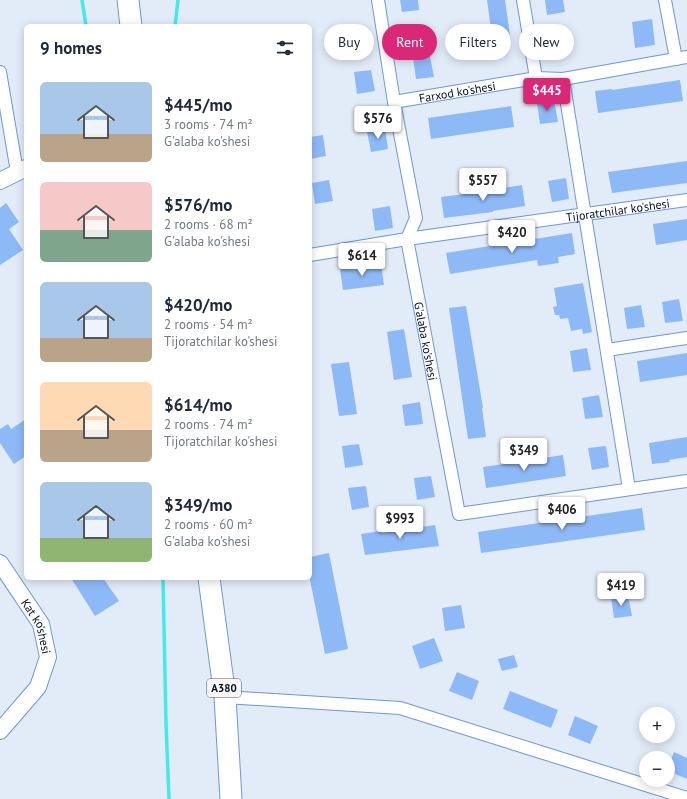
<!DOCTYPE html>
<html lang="en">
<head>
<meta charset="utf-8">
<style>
  body { margin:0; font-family:"PT Sans",sans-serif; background:#f6f6f7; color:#1f2937; height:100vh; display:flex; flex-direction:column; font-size:15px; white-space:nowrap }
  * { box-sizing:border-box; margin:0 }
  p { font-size:13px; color:#747a83 }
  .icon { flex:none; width:22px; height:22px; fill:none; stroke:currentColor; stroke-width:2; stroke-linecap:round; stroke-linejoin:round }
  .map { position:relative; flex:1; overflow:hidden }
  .drawer { position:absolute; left:24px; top:24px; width:288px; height:556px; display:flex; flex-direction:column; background:#fff; border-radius:6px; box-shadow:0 2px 10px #0003 }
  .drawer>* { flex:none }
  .hud { position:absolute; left:324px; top:24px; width:303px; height:36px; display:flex; gap:8px }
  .controls { position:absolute; left:639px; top:707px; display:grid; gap:8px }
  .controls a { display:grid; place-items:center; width:36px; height:36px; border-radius:50%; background:#fff; box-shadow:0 2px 10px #0003; font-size:20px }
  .price { position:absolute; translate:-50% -34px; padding:0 9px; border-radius:4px; background:#fff; color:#222; font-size:13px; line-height:26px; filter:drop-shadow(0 1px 2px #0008) }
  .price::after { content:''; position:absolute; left:50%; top:24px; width:12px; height:9px; margin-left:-6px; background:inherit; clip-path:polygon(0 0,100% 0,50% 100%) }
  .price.selected { background:#db2777; color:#fff }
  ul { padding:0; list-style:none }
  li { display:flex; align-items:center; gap:12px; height:100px; padding:0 16px }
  li span { display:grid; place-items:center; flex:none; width:112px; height:80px; border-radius:6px; color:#555 }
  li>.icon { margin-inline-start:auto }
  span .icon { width:48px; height:48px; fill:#fffc; stroke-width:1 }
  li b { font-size:17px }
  h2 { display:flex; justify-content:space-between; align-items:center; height:48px; padding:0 16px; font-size:17px }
  .pill { padding:0 14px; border-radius:18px; background:#fff; box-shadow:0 2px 10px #0003; font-size:14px; line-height:36px }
  .pill.selected { background:#db2777; color:#fff }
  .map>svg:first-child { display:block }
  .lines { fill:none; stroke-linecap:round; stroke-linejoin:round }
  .stream { stroke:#45e8ec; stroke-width:3.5 }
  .building { fill:#8eb9f7 }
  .minor-casing { stroke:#6e97d3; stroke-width:14 }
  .tertiary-casing { stroke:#6e97d3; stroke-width:18 }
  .trunk-casing { stroke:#6e97d3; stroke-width:23 }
  .minor { stroke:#fff; stroke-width:12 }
  .tertiary { stroke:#fff; stroke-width:16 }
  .trunk { stroke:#fff; stroke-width:21 }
  .labels { text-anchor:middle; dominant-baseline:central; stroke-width:4; stroke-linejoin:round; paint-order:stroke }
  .shield { fill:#f7f7f7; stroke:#4c5565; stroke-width:1 }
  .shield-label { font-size:11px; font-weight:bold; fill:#031026 }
  .street-label { font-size:12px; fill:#031026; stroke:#f7f7f7 }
</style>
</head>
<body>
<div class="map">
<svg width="687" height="799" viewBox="0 0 687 799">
  <rect width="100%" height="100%" fill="#e2ebf8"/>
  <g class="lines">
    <g class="stream">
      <path d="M 82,0 L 86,26"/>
      <path d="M 175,26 L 178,0"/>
      <path d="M 163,578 L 166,723 L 169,799"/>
    </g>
  </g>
  <g class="building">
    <path d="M 400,0 L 418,0 L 419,10 L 402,12 Z"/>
    <path d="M 487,0 L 505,0 L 511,42 L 493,44 Z"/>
    <path d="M 545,0 L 563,0 L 565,12 L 547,15 Z"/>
    <path d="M 652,19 L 655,45 L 635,48 L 632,22 Z"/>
    <path d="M 424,26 L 434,77 L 416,79 L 412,50 L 410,50 L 407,29 Z"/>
    <path d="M 568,29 L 571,50 L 553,53 L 550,32 Z"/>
    <path d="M 371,70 L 375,91 L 357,94 L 354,72 Z"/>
    <path d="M 680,80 L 683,101 L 598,113 L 595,91 L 612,89 L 612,90 Z"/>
    <path d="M 554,100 L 558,122 L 540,124 L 537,103 Z"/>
    <path d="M 511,106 L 514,127 L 431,139 L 428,118 Z"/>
    <path d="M 385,128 L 388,149 L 371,152 L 367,131 Z"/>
    <path d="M 323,135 L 326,156 L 310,159 L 310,137 Z"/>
    <path d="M 687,161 L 687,183 L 612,193 L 608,172 Z"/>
    <path d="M 566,178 L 569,199 L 552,202 L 548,181 Z"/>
    <path d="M 329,180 L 333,201 L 315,204 L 312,183 Z"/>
    <path d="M 522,185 L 525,206 L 493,211 L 493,212 L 444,218 L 441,197 L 504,189 L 504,188 Z"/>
    <path d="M 6,203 L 19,222 L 9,229 L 23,250 L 0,265 L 0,208 Z"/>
    <path d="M 390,206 L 393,228 L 375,231 L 372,209 Z"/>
    <path d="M 687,219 L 687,240 L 656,245 L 653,224 Z"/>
    <path d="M 572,233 L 575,254 L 558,257 L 559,263 L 538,266 L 537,260 L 450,274 L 446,253 Z"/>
    <path d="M 381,263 L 384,285 L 343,290 L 340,269 Z"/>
    <path d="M 583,283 L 592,332 L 583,334 L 582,329 L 571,331 L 568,318 L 560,319 L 559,315 L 555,315 L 553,307 L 557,306 L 554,288 Z"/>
    <path d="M 679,299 L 683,321 L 665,323 L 662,302 Z"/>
    <path d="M 641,305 L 645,327 L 627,329 L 624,308 Z"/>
    <path d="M 466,306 L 483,408 L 482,408 L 486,437 L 468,439 L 449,308 Z"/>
    <path d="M 404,329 L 412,377 L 394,380 L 387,332 Z"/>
    <path d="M 587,348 L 591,370 L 573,372 L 570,351 Z"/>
    <path d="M 687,353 L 687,375 L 640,382 L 637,361 Z"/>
    <path d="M 349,362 L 357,414 L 339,416 L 331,364 Z"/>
    <path d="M 599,395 L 603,417 L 585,419 L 582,398 Z"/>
    <path d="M 420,402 L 423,424 L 405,426 L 402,405 Z"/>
    <path d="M 26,419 L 26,456 L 14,464 L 0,443 L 0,429 L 8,424 L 11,429 Z"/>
    <path d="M 687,437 L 687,457 L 669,460 L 670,462 L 652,464 L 649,443 Z"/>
    <path d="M 359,444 L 363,465 L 345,468 L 342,446 Z"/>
    <path d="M 606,446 L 609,467 L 592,470 L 588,448 Z"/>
    <path d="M 563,455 L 566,476 L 486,488 L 483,467 Z"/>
    <path d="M 431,476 L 435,497 L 417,500 L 414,478 Z"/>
    <path d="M 366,486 L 369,507 L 352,510 L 348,488 Z"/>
    <path d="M 642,508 L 645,530 L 481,553 L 478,532 Z"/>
    <path d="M 435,525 L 439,546 L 365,555 L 361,534 L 381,531 L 382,533 Z"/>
    <path d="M 329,553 L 348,649 L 325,654 L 310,580 L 310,557 Z"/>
    <path d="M 71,578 L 103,578 L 119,601 L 95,616 Z"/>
    <path d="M 628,595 L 632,616 L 614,618 L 611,597 Z"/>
    <path d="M 461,605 L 465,628 L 445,631 L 442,608 Z"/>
    <path d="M 434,638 L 443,661 L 420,669 L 412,646 Z"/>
    <path d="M 514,655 L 518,667 L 502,671 L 498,659 Z"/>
    <path d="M 457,672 L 479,681 L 472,700 L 449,691 Z"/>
    <path d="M 510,691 L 558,710 L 551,728 L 503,709 Z"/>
    <path d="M 575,716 L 598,726 L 590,744 L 568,735 Z"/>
    <path d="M 674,752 L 687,758 L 687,779 L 668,771 L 668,767 Z"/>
  </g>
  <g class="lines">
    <g class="minor-casing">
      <g id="minor">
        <path id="s1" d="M 378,0 L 394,102 L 416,218 L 407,239 L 459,514 L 687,481"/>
        <path d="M 523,0 L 536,78"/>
        <path d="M 665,0 L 676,59"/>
        <path d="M 0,72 L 17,172"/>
        <path d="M 563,79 L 629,489"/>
        <path id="s2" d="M 394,102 L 536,78 L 563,79 L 687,57"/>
        <path id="s3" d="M 310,255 L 407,239 L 687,200"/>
        <path d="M 607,350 L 687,338"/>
        <path d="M 225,697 L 400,708 L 687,798"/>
      </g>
    </g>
    <g class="tertiary-casing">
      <g id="tertiary">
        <path d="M 0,181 L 26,168"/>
        <path id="s4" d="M 0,563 L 41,624 L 48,657 L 38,687 L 0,731"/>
      </g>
    </g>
    <g class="trunk-casing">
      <g id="trunk">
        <path d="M 128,0 L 131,26"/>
        <path d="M 209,578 L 225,697 L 231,799"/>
      </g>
    </g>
    <use href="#minor" class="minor"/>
    <use href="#tertiary" class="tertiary"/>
    <use href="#trunk" class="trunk"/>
  </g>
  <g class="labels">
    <rect class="shield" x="207" y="679" width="34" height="18" rx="3"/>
    <g class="shield-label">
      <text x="224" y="688">A380</text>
    </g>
    <g class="street-label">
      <text stroke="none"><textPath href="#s2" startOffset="64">Farxod ko'shesi</textPath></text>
      <text stroke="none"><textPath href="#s3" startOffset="311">Tijoratchilar ko'shesi</textPath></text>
      <text stroke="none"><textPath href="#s1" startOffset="348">G'alaba ko'shesi</textPath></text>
      <text stroke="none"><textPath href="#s4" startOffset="74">Kat ko'shesi</textPath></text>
    </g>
  </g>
</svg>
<div class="controls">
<a>+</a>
<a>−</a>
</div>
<b class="price selected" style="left:547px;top:112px">$445</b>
<b class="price" style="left:378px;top:140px">$576</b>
<b class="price" style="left:483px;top:202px">$557</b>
<b class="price" style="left:512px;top:254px">$420</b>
<b class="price" style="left:362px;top:277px">$614</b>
<b class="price" style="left:524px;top:472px">$349</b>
<b class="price" style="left:562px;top:531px">$406</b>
<b class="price" style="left:400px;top:540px">$993</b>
<b class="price" style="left:621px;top:607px">$419</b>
<div class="hud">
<a class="pill">Buy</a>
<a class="pill selected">Rent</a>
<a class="pill">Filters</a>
<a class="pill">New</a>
</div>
<section class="drawer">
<h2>9 homes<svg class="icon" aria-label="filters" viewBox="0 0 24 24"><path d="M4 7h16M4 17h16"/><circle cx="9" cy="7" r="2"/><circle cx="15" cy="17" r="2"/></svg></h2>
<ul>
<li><span style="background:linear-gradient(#a9c7e8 65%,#b9a48a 0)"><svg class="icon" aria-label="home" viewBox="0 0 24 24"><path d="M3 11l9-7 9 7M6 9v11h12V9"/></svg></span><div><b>$445/mo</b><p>3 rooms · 74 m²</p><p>G'alaba ko'shesi</p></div></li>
<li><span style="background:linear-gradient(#f6c9c9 60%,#7fa58c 0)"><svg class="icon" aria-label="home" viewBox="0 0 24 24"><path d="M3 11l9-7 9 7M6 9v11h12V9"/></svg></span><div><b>$576/mo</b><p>2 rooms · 68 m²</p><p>G'alaba ko'shesi</p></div></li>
<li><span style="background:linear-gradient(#a9c7e8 70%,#b9a48a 0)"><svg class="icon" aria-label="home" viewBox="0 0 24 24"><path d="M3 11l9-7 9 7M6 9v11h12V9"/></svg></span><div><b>$420/mo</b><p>2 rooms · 54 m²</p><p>Tijoratchilar ko'shesi</p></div></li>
<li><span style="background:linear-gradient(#ffd9b3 60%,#b9a48a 0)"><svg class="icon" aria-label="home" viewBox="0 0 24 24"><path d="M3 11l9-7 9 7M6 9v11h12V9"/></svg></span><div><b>$614/mo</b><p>2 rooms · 74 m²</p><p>Tijoratchilar ko'shesi</p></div></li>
<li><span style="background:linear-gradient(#a9c7e8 70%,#8fb573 0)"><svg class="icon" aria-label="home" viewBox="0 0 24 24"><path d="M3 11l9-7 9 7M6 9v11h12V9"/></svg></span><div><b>$349/mo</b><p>2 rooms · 60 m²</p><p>G'alaba ko'shesi</p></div></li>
</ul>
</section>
</div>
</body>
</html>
